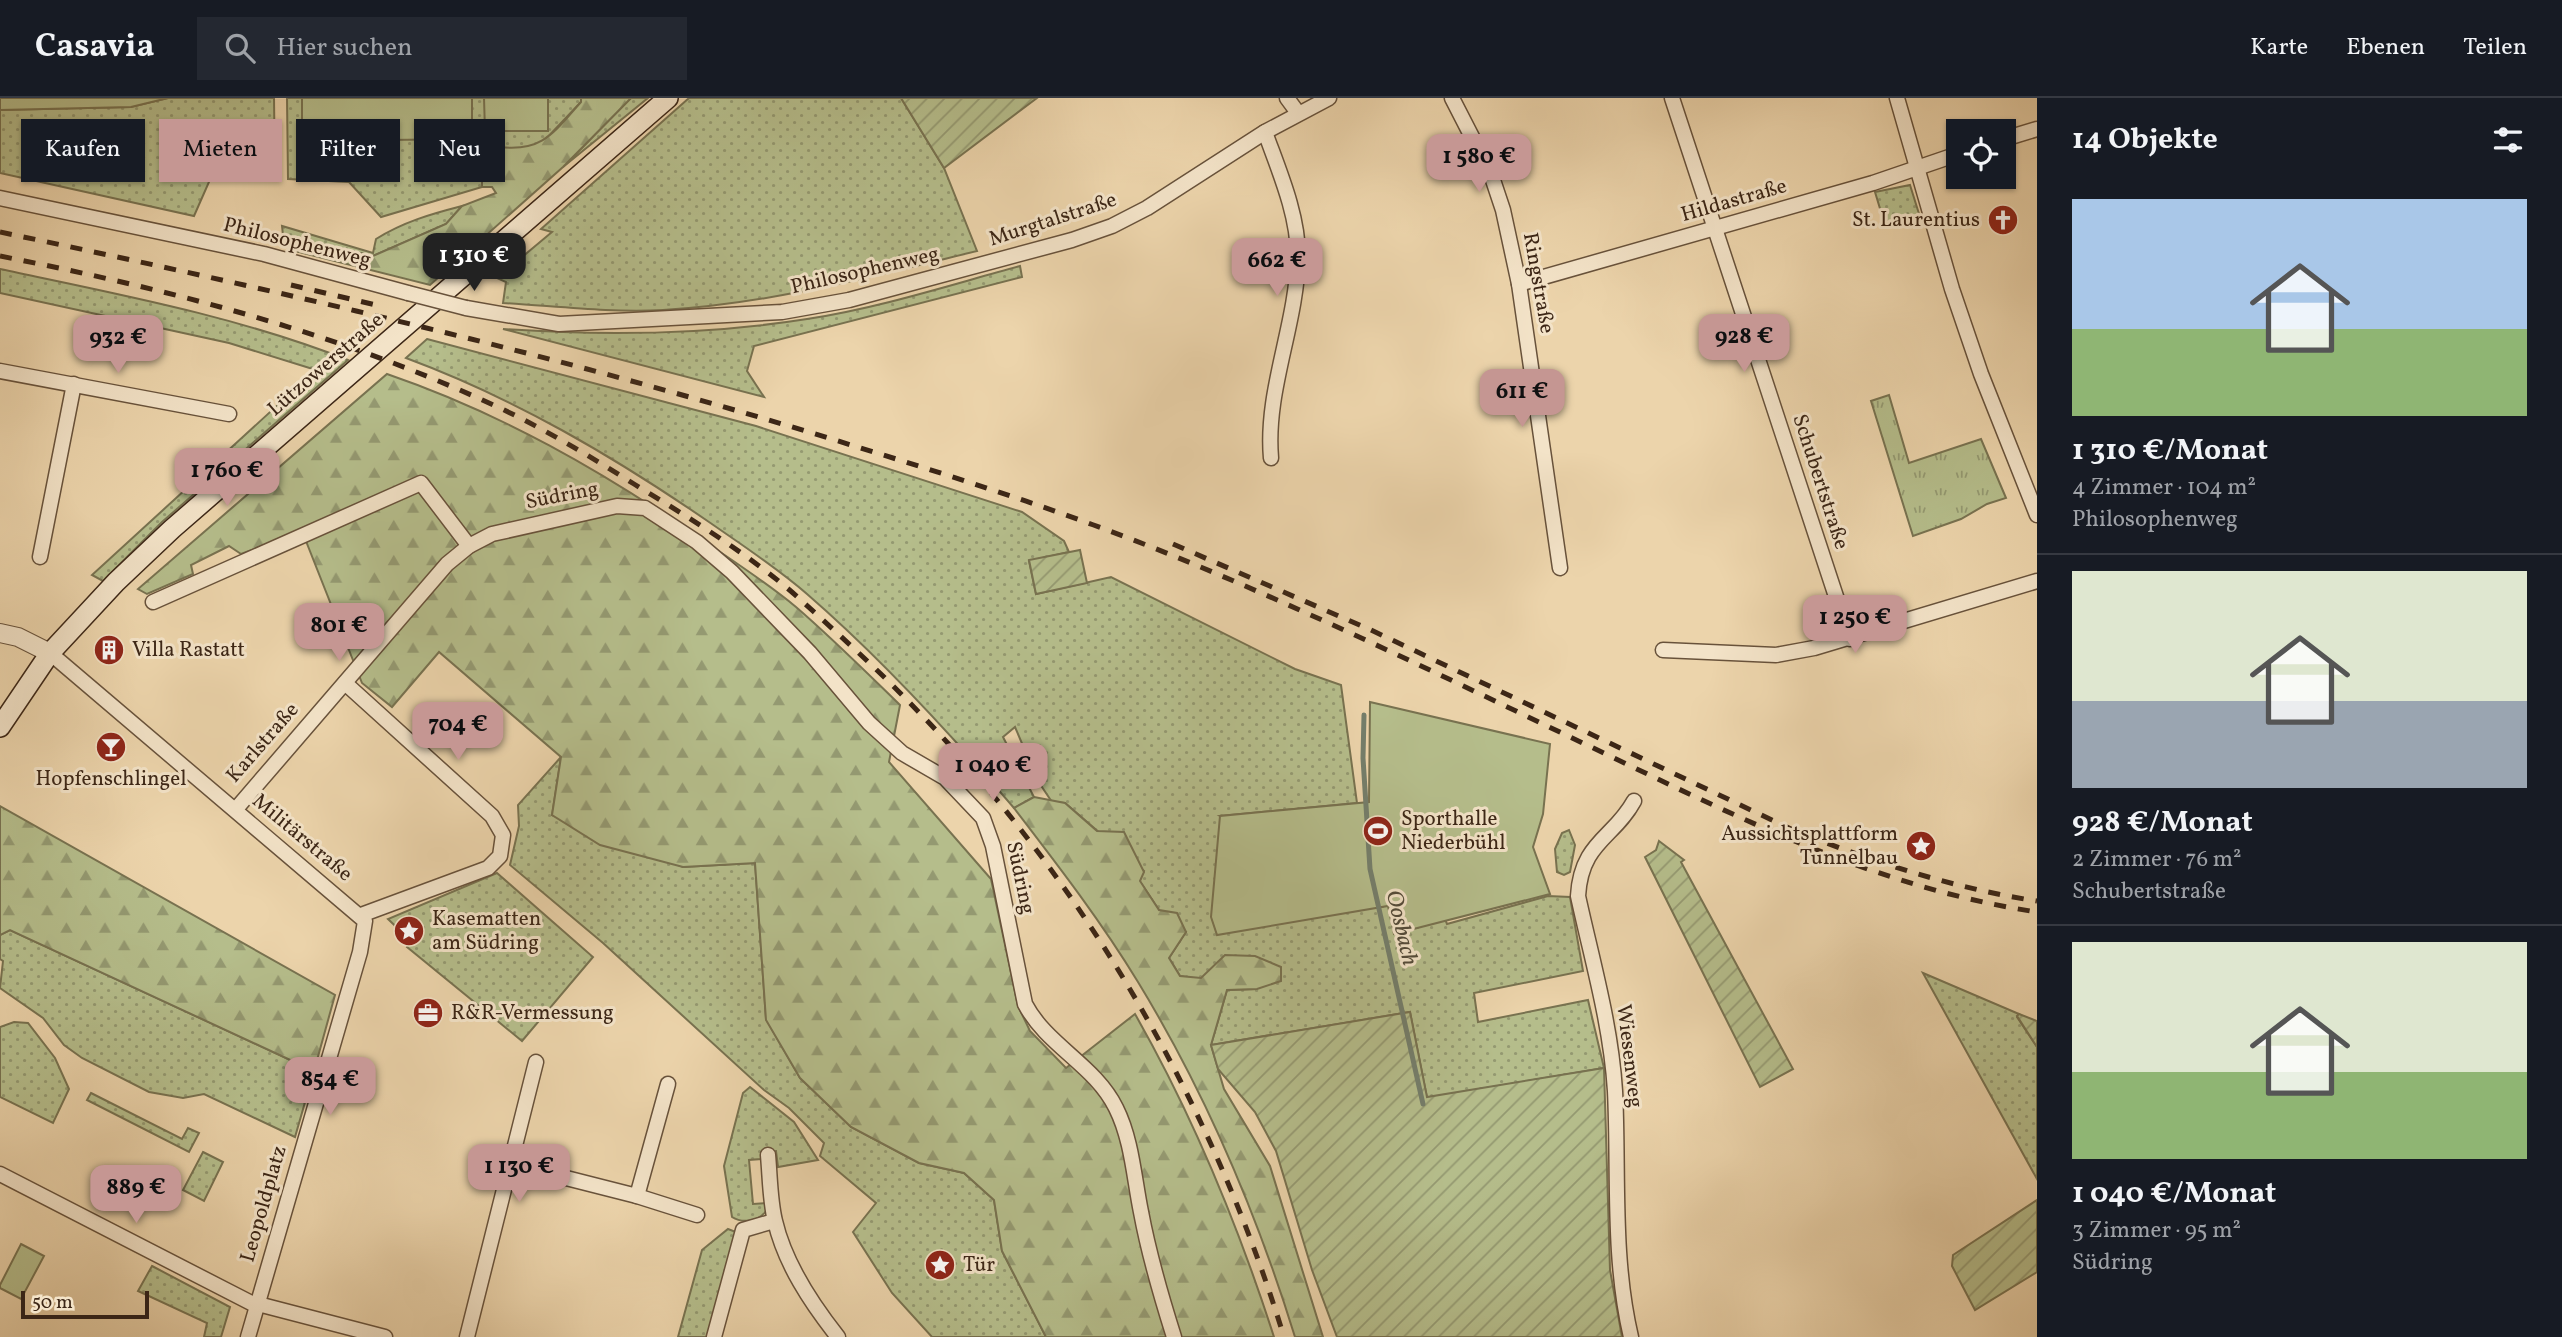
<!DOCTYPE html>
<html lang="de">
<head>
<meta charset="utf-8">
<style>
  body { margin:0; font-family:Vollkorn,serif; background:#242831; color:#f1f3f6; height:100vh; display:flex; flex-direction:column; font-size:26px; white-space:nowrap }
  * { box-sizing:border-box; margin:0 }
  p { font-size:23px; color:#9ea1a6 }
  .icon { flex:none; width:38px; height:38px; fill:none; stroke:currentColor; stroke-width:2; stroke-linecap:round; stroke-linejoin:round }
  .map { position:relative; flex:1; overflow:hidden }
  .panel { display:flex; flex-direction:column; background:#171b24; width:525px }
  .panel>* { flex:none }
  .top-card { position:absolute; left:21px; top:21px; width:665px; height:63px; display:flex; gap:14px }
  .buttons { position:absolute; left:1946px; top:21px; display:grid; gap:14px }
  .buttons a { display:grid; place-items:center; width:70px; height:70px; border-radius:0px; background:#171b24; box-shadow:0 2px 5px #0004; font-size:35px }
  .scale { position:absolute; left:21px; bottom:18px; width:128px; box-sizing:border-box; padding-left:7px; border:4px solid #3c2616; border-top:0; font-size:19px; line-height:24px; white-space:nowrap; color:#3c2616; -webkit-text-stroke:5px #f3e3c8; paint-order:stroke }
  .price { position:absolute; translate:-50% -60px; padding:0 16px; border-radius:14px; background:#c59692; color:#111; font-size:23px; line-height:46px; filter:drop-shadow(0 2px 4px #0008) }
  .price::after { content:''; position:absolute; left:50%; top:42px; width:21px; height:16px; margin-left:-10px; background:inherit; clip-path:polygon(0 0,100% 0,50% 100%) }
  .price.on { background:#222; color:#fff }
  ul { padding:0; list-style:none }
  li { display:grid; align-content:center; gap:14px; height:371px; padding:0 35px }
  li+li { border-top:2px solid #363941 }
  li span { display:grid; place-items:center; height:217px; border-radius:0px; color:#555 }
  li>.icon { margin-inline-start:auto }
  span .icon { width:126px; height:126px; fill:#fffc; stroke-width:1 }
  li b { font-size:30px }
  h2 { display:flex; justify-content:space-between; align-items:center; height:84px; padding:0 35px; font-size:30px }
  .chip { padding:0 24px; border-radius:0px; background:#171b24; box-shadow:0 2px 5px #0004; font-size:24px; line-height:63px }
  .chip.on { background:#c59692; color:#111 }
  header { display:flex; align-items:center; gap:42px; box-sizing:border-box; height:98px; padding:0 35px; background:#171b24; border-bottom:2px solid #363941 }
  header strong { font-size:33px }
  nav { display:flex; gap:38px; margin-inline-start:auto; font-size:24px }
  .search { width:490px; height:63px; background:#242831; display:flex; align-items:center; gap:18px; box-sizing:border-box; padding:0 24px; border-radius:0px; color:#9ea1a6; font-size:26px }
  main { display:flex; flex:1; min-height:0 }
  .map>svg:first-child { display:block }
  .grass { fill:url(#grass-dots); stroke:#787250; stroke-width:2 }
  .forest { fill:url(#forest-firs); stroke:#787250; stroke-width:2 }
  .park { fill:url(#park-tufts); stroke:#787250; stroke-width:2 }
  .garden { fill:url(#garden-furrows); stroke:#787250; stroke-width:2 }
  .pitch { fill:#b5bd8b; stroke:#787250; stroke-width:2 }
  .lines { fill:none; stroke-linecap:round; stroke-linejoin:round }
  .stream { stroke:#747e6b; stroke-width:5 }
  .minor-casing { stroke:#68523b; stroke-width:17 }
  .tertiary-casing { stroke:#68523b; stroke-width:20 }
  .secondary-casing { stroke:#3c2616; stroke-width:22 }
  .minor { stroke:#f3e3c8; stroke-width:14 }
  .tertiary { stroke:#f3e3c8; stroke-width:18 }
  .secondary { stroke:#f3e3c8; stroke-width:19 }
  .rail { stroke:#3c2616; stroke-width:5; stroke-dasharray:12 12; stroke-linecap:butt }
  .minor-bridge-casing { stroke:#68523b; stroke-width:17; stroke-linecap:butt }
  .minor-bridge { stroke:#f3e3c8; stroke-width:14 }
  .labels { text-anchor:middle; dominant-baseline:central; stroke-width:6; stroke-linejoin:round; paint-order:stroke }
  .street-label { font-size:21px; fill:#3c2616; stroke:#f3e3c8 }
  .poi-label { font-size:21px; fill:#3c2616; stroke:#f3e3c8; text-anchor:start }
  .water-label { font-size:23px; font-style:italic; fill:#544b39; stroke:#f3e3c8 }
</style>
</head>
<body>
<header>
<strong>Casavia</strong>
<div class="search"><svg class="icon" aria-label="search" viewBox="0 0 24 24"><circle cx="10" cy="10" r="6"/><path d="M15 15l6 6"/></svg>Hier suchen</div>
<nav><a>Karte</a><a>Ebenen</a><a>Teilen</a></nav>
</header>
<main>
<div class="map">
<svg width="2037" height="1239" viewBox="0 0 2037 1239">
  <defs>
    <pattern id="grass-dots" width="8" height="8" patternUnits="userSpaceOnUse" patternTransform="scale(1.75)"><rect width="8" height="8" fill="#b5bd8b"/><path d="M2 2h.1M6 6h.1" fill="none" stroke="#949971" stroke-width="1.8" stroke-linecap="round"/></pattern>
    <pattern id="forest-firs" width="22" height="20" patternUnits="userSpaceOnUse" patternTransform="scale(1.75)"><rect width="22" height="20" fill="#b5bd8b"/><path d="M5 1l3.5 6h-7zM16 11l3.5 6h-7z" fill="#949971"/></pattern>
    <pattern id="park-tufts" width="24" height="20" patternUnits="userSpaceOnUse" patternTransform="scale(1.75)"><rect width="24" height="20" fill="#b5bd8b"/><path d="M3 7l-1-3M5 7V3M7 7l1-3M15 17l-1-3M17 17v-4M19 17l1-3" fill="none" stroke="#949971"/></pattern>
    <pattern id="garden-furrows" width="10" height="10" patternUnits="userSpaceOnUse" patternTransform="scale(1.75)"><rect width="10" height="10" fill="#b5bd8b"/><path d="M-1 1l2-2M0 10L10 0M9 11l2-2" fill="none" stroke="#949971"/></pattern>
  </defs>
  <rect width="100%" height="100%" fill="#ecd4ab"/>
  <filter id="stains"><feTurbulence type="fractalNoise" baseFrequency=".00286" numOctaves="4"/><feColorMatrix values="0 0 0 0 .2 0 0 0 0 .09 0 0 0 0 .02 0 0 0 .5 -.17"/></filter>
  <radialGradient id="worn" r=".72"><stop offset=".6" stop-color="#630" stop-opacity="0"/><stop offset="1" stop-color="#630" stop-opacity=".3"/></radialGradient>
  <g class="grass">
    <path d="M 168,0 L 274,0 L 275,80 L 212,77 L 194,118 L 0,75 L 0,12 L 131,9 Z"/>
    <path d="M 287,0 L 581,0 L 581,4 L 543,44 L 482,69 L 482,89 L 381,119 L 349,84 L 288,81 Z"/>
    <path d="M 631,0 L 648,0 L 563,69 L 626,5 Z"/>
    <path d="M 689,0 L 901,0 L 944,70 L 977,153 C 874,178 769,206 663,212 C 611,215 555,208 503,205 L 506,184 L 497,180 L 552,134 L 541,131 Z"/>
    <path d="M 1910,87 L 1920,119 L 1885,127 L 1875,94 Z"/>
    <path d="M 462,108 L 446,126 L 373,158 L 318,145 L 299,154 L 284,146 L 282,128 L 373,155 L 376,141 C 403,124 431,116 462,108 Z"/>
    <path d="M 1020,168 L 1022,179 L 754,248 L 747,273 L 764,299 L 503,231 C 605,238 706,237 807,221 C 879,210 950,187 1020,168 Z"/>
    <path d="M 0,171 C 117,196 236,218 348,262 L 162,424 L 103,483 L 92,477 L 316,272 L 229,245 L 0,195 Z"/>
    <path d="M 427,241 L 756,328 L 1022,414 L 1064,443 L 1069,454 L 1029,463 L 1036,496 L 1111,479 L 1295,571 L 1341,587 L 1357,705 L 1220,718 L 1388,808 L 1441,811 L 1447,826 L 1548,798 L 1570,799 L 1583,873 L 1474,895 L 1478,924 L 1588,902 L 1604,970 L 1427,1000 L 1410,914 L 1211,947 L 1227,892 L 1257,891 L 1180,878 L 1169,860 L 1186,834 L 1159,812 L 1139,782 L 1144,773 L 1065,705 L 1052,704 L 1038,683 L 1015,629 L 1003,639 L 1034,699 L 1014,710 C 949,634 882,561 807,496 C 776,469 742,447 709,424 C 613,358 514,300 406,260 Z"/>
    <path d="M 561,659 L 552,717 L 683,769 L 755,765 L 766,921 L 800,980 L 851,1029 L 919,1065 L 964,1075 L 994,1102 L 1002,1153 L 1046,1239 L 932,1239 L 892,1195 L 853,1134 L 876,1105 L 820,1058 L 824,1045 L 789,1010 L 764,992 L 603,845 L 510,767 L 519,728 L 518,707 Z"/>
    <path d="M 1569,732 L 1575,747 L 1570,774 L 1564,777 L 1557,774 L 1555,751 L 1562,735 Z"/>
    <path d="M 497,775 L 593,859 L 522,943 L 407,849 L 411,843 L 388,821 Z"/>
    <path d="M 10,832 L 314,973 L 295,1039 L 204,996 L 183,1000 L 149,994 L 82,960 L 64,947 L 43,920 L 0,890 L 3,863 L 0,861 L 0,837 Z"/>
    <path d="M 1923,875 L 2019,916 L 2017,919 L 2037,949 L 2037,1081 Z"/>
    <path d="M 14,924 L 28,925 L 55,960 L 69,991 L 53,1025 L 0,999 L 0,929 Z"/>
    <path d="M 750,989 L 794,1024 L 818,1062 L 778,1069 L 776,1053 L 761,1055 L 761,1061 L 749,1062 L 753,1106 L 766,1105 L 766,1113 C 759,1123 743,1126 732,1119 L 724,1068 L 743,995 Z"/>
    <path d="M 91,995 L 182,1041 L 188,1030 L 199,1035 L 189,1054 L 87,1002 Z"/>
    <path d="M 203,1054 L 223,1064 L 204,1103 L 183,1092 Z"/>
    <path d="M 728,1131 L 736,1134 L 710,1239 L 678,1239 L 702,1152 Z"/>
    <path d="M 152,1168 L 230,1209 L 221,1239 L 204,1239 L 207,1225 L 138,1193 Z"/>
  </g>
  <g class="forest">
    <path d="M 581,0 L 631,0 L 563,69 L 430,187 L 299,154 L 318,145 L 373,158 L 446,126 L 462,108 L 496,95 L 492,89 L 482,89 L 482,69 L 500,49 C 543,54 554,34 581,4 Z"/>
    <path d="M 387,276 C 501,315 602,373 701,441 C 733,463 766,484 796,509 C 832,540 866,574 900,607 L 889,664 L 991,781 L 1018,908 L 1030,933 L 1066,970 L 1135,916 C 1193,1018 1238,1127 1274,1239 L 1046,1239 L 1002,1153 L 994,1102 L 964,1075 L 919,1065 L 851,1029 L 800,980 L 766,922 L 755,765 L 683,769 L 600,747 L 552,717 L 561,659 L 439,554 L 392,609 L 362,585 L 302,433 L 241,456 L 229,448 L 191,467 L 193,476 L 147,496 L 138,491 Z"/>
    <path d="M 1034,699 L 1065,705 L 1097,733 L 1124,734 L 1144,774 L 1140,783 L 1159,812 L 1177,815 L 1186,834 L 1169,860 L 1180,878 L 1201,880 L 1225,857 L 1255,858 L 1281,869 L 1281,883 L 1257,891 L 1227,892 L 1211,947 L 1224,991 L 1270,1068 L 1323,1239 L 1295,1239 C 1257,1116 1205,994 1138,884 C 1101,823 1057,766 1014,710 Z"/>
    <path d="M 0,708 L 335,897 L 314,973 L 10,832 L 0,837 Z"/>
  </g>
  <path class="park" d="M 1889,297 L 1909,365 L 1981,341 L 2006,400 L 1987,406 L 1961,421 L 1913,438 L 1871,303 Z"/>
  <g class="garden">
    <path d="M 901,0 L 1037,0 L 944,70 Z"/>
    <path d="M 1080,452 L 1087,485 L 1036,496 L 1029,462 Z"/>
    <path d="M 1659,743 L 1684,762 L 1681,764 L 1793,971 L 1760,989 L 1645,759 L 1656,752 Z"/>
    <path d="M 1410,914 L 1427,999 L 1604,970 L 1610,1172 L 1622,1239 L 1337,1239 L 1312,1172 L 1276,1053 L 1255,1014 L 1218,971 L 1211,947 Z"/>
    <path d="M 2019,916 L 2037,923 L 2037,949 L 2017,918 Z"/>
    <path d="M 2037,1102 L 2037,1174 L 1975,1212 L 1952,1168 L 1953,1157 Z"/>
  </g>
  <g class="pitch">
    <path d="M 0,0 L 168,0 L 131,9 L 0,12 Z"/>
    <path d="M 302,0 L 472,0 L 472,41 L 302,43 Z"/>
    <path d="M 484,0 L 548,0 L 548,33 L 485,33 Z"/>
    <path d="M 1370,604 L 1550,646 L 1543,716 L 1533,749 L 1550,796 L 1394,836 L 1388,808 L 1217,837 L 1211,819 L 1220,718 L 1369,704 Z"/>
    <path d="M 21,1146 L 44,1158 L 21,1201 L 0,1190 L 0,1187 Z"/>
  </g>
  <g class="lines">
    <path class="stream" d="M 1364,617 L 1363,660 L 1370,771 L 1423,1006"/>
    <g class="minor-casing">
      <g id="minor">
        <path d="M 1287,0 L 1298,15"/>
        <path d="M 1452,0 L 1491,76 L 1503,112 L 1519,186 L 1560,470"/>
        <path d="M 1672,0 L 1850,541"/>
        <path d="M 1897,0 L 1952,191 L 1981,276 L 2037,417"/>
        <path d="M 1265,34 C 1279,73 1298,116 1298,158 C 1297,227 1265,292 1271,360"/>
        <path d="M 2004,41 L 2037,31"/>
        <path d="M 0,100 L 264,156 L 408,195"/>
        <path d="M 1519,186 L 1873,85 L 1958,56"/>
        <path d="M 466,210 L 559,226 L 782,214 L 849,202 L 1072,142 L 1112,128 L 1147,110 L 1265,34 L 1329,0"/>
        <path d="M 0,273 L 229,316"/>
        <path d="M 40,459 L 74,286"/>
        <path d="M 153,504 L 421,385 L 469,448"/>
        <path d="M 1663,552 L 1776,557 L 1814,550 L 2037,483"/>
        <path d="M 50,555 L 365,823 L 360,854 L 248,1239"/>
        <path d="M 345,585 L 492,718 L 503,737 L 500,758 L 488,770 L 361,817"/>
        <path d="M 236,711 L 447,466 L 469,448 L 492,436 L 617,408 L 645,410 L 697,444 L 732,474 L 810,555 L 869,625 L 902,655 L 945,680 L 983,720 L 993,748 L 1025,906 C 1047,948 1095,967 1116,1010 C 1132,1042 1134,1080 1141,1114 C 1149,1157 1161,1198 1174,1239"/>
        <path d="M 768,1057 C 770,1079 770,1103 775,1123 C 785,1166 811,1205 838,1239"/>
        <path d="M 511,1066 L 637,1098 L 697,1117"/>
        <path d="M 0,1076 L 257,1208"/>
        <path d="M 637,1098 L 668,986"/>
        <path d="M 258,1206 L 385,1239"/>
        <path d="M 467,1239 L 536,964"/>
        <path d="M 714,1239 L 743,1132 L 774,1123"/>
        <path d="M 1631,1239 C 1612,1159 1619,1074 1615,993 C 1611,927 1592,862 1578,798 C 1581,744 1614,740 1634,703"/>
      </g>
    </g>
    <g class="tertiary-casing">
      <path id="tertiary" d="M 0,535 L 18,539 L 50,555"/>
    </g>
    <g class="secondary-casing">
      <path id="secondary" d="M 0,629 L 50,555 L 116,484 L 172,431 L 668,0"/>
    </g>
    <use href="#minor" class="minor"/>
    <use href="#tertiary" class="tertiary"/>
    <use href="#secondary" class="secondary"/>
    <g class="rail">
      <path d="M 0,134 C 286,194 572,260 851,347 C 958,380 1065,414 1169,456 C 1319,517 1465,589 1612,659 C 1749,725 1884,791 2037,814"/>
      <path d="M 0,158 C 173,192 342,236 502,311 C 548,333 591,359 634,386 C 688,419 755,460 802,503 C 837,535 873,567 906,601 C 1082,779 1211,1001 1284,1239"/>
      <path d="M 291,187 L 376,207"/>
      <path d="M 1173,446 L 1371,532 L 1791,731 C 1870,763 1952,790 2037,803"/>
    </g>
    <g class="minor-bridge-casing">
      <path id="minor-bridge" d="M 408,195 L 466,210"/>
    </g>
    <use href="#minor-bridge" class="minor-bridge"/>
  </g>
  <defs>
    <g id="church-disc" transform="scale(1.575)"><circle r="9.5" fill="#8f2418" stroke="#f3e3c8"/><path d="M-1.2-6h2.4v3.5h3.3v2.4h-3.3V6h-2.4V-.1h-3.3v-2.4h3.3Z" fill="#fff"/></g>
    <g id="building-disc" transform="scale(1.575)"><circle r="9.5" fill="#8f2418" stroke="#f3e3c8"/><path d="M-4-6H4V6H1V3H-1V6H-4ZM-2.5-4.3h1.7v1.8h-1.7ZM.8-4.3h1.7v1.8H.8ZM-2.5-1h1.7V.8h-1.7ZM.8-1h1.7V.8H.8Z" fill="#fff"/></g>
    <g id="bar-disc" transform="scale(1.575)"><circle r="9.5" fill="#8f2418" stroke="#f3e3c8"/><path d="M-6-5H6L.8 .8V4.5H3.5V6h-7V4.5H-.8V.8Z" fill="#fff"/></g>
    <g id="stadium-disc" transform="scale(1.575)"><circle r="9.5" fill="#8f2418" stroke="#f3e3c8"/><path d="M0-5a6.5 5 0 1 0 0 10a6.5 5 0 1 0 0-10ZM-3.5-1.8h7v3.6h-7Z" fill="#fff"/></g>
    <g id="sight-disc" transform="scale(1.575)"><circle r="9.5" fill="#8f2418" stroke="#f3e3c8"/><path d="M0-6L1.8-2.2L6-1.7L2.9 1.2L3.7 5.4L0 3.3L-3.7 5.4L-2.9 1.2L-6-1.7L-1.8-2.2Z" fill="#fff"/></g>
    <g id="office-disc" transform="scale(1.575)"><circle r="9.5" fill="#8f2418" stroke="#f3e3c8"/><path d="M-6-3h4V-5.5h4V-3h4V5H-6ZM-1-4.5V-3h2v-1.5ZM-6 0V1H6V0Z" fill="#fff"/></g>
  </defs>
  <g fill-rule="evenodd">
    <use href="#church-disc" x="2003" y="122"/>
    <use href="#building-disc" x="109" y="552"/>
    <use href="#bar-disc" x="111" y="649"/>
    <use href="#stadium-disc" x="1378" y="733"/>
    <use href="#sight-disc" x="1921" y="748"/>
    <use href="#sight-disc" x="409" y="833"/>
    <use href="#office-disc" x="428" y="915"/>
    <use href="#sight-disc" x="940" y="1167"/>
  </g>
  <g class="labels">
    <g class="street-label">
      <text transform="translate(1734 103) rotate(-16)">Hildastraße</text>
      <text transform="translate(1053 122) rotate(-18)">Murgtalstraße</text>
      <text transform="translate(297 145) rotate(14)">Philosophenweg</text>
      <text transform="translate(865 173) rotate(-13)">Philosophenweg</text>
      <text transform="translate(1538 185) rotate(80)">Ringstraße</text>
      <text transform="translate(326 267) rotate(-41)">Lützowerstraße</text>
      <text transform="translate(1820 384) rotate(72)">Schubertstraße</text>
      <text transform="translate(562 398) rotate(-11)">Südring</text>
      <text transform="translate(263 645) rotate(-49)">Karlstraße</text>
      <text transform="translate(302 740) rotate(40)">Militärstraße</text>
      <text transform="translate(1020 780) rotate(78)">Südring</text>
      <text transform="translate(1629 958) rotate(83)">Wiesenweg</text>
      <text transform="translate(264 1106) rotate(-74)">Leopoldplatz</text>
    </g>
    <g class="poi-label">
      <text x="1980" y="122" text-anchor="end">St. Laurentius</text>
      <text x="132" y="552">Villa Rastatt</text>
      <text x="111" y="681" text-anchor="middle">Hopfenschlingel</text>
      <text x="1401" y="721">Sporthalle<tspan x="1401" dy="24">Niederbühl</tspan></text>
      <text x="1898" y="736" text-anchor="end">Aussichtsplattform<tspan x="1898" dy="24">Tunnelbau</tspan></text>
      <text x="432" y="821">Kasematten<tspan x="432" dy="24">am Südring</tspan></text>
      <text x="451" y="915">R&amp;R-Vermessung</text>
      <text x="963" y="1167">Tür</text>
    </g>
    <g class="water-label">
      <text transform="translate(1401 830) rotate(77)">Oosbach</text>
    </g>
  </g>
  <rect width="100%" height="100%" filter="url(#stains)"/>
  <rect width="100%" height="100%" fill="url(#worn)"/>
</svg>
<div class="buttons">
<a><svg class="icon" aria-label="locate" viewBox="0 0 24 24"><circle cx="12" cy="12" r="6"/><path d="M12 2v4M12 18v4M2 12h4M18 12h4"/></svg></a>
</div>
<div class="scale">50 m</div>
<b class="price" style="left:1479px;top:96px">1 580 €</b>
<b class="price on" style="left:474px;top:195px">1 310 €</b>
<b class="price" style="left:1277px;top:200px">662 €</b>
<b class="price" style="left:1744px;top:276px">928 €</b>
<b class="price" style="left:118px;top:277px">932 €</b>
<b class="price" style="left:1522px;top:331px">611 €</b>
<b class="price" style="left:227px;top:410px">1 760 €</b>
<b class="price" style="left:1855px;top:557px">1 250 €</b>
<b class="price" style="left:339px;top:565px">801 €</b>
<b class="price" style="left:458px;top:664px">704 €</b>
<b class="price" style="left:993px;top:705px">1 040 €</b>
<b class="price" style="left:330px;top:1019px">854 €</b>
<b class="price" style="left:519px;top:1106px">1 130 €</b>
<b class="price" style="left:136px;top:1127px">889 €</b>
<div class="top-card">
<a class="chip">Kaufen</a>
<a class="chip on">Mieten</a>
<a class="chip">Filter</a>
<a class="chip">Neu</a>
</div>
</div>
<section class="panel">
<h2>14 Objekte<svg class="icon" aria-label="filters" viewBox="0 0 24 24"><path d="M4 7h16M4 17h16"/><circle cx="9" cy="7" r="2"/><circle cx="15" cy="17" r="2"/></svg></h2>
<ul>
<li><span style="background:linear-gradient(#a9c7e8 60%,#8fb573 0)"><svg class="icon" aria-label="home" viewBox="0 0 24 24"><path d="M3 11l9-7 9 7M6 9v11h12V9"/></svg></span><div><b>1 310 €/Monat</b><p>4 Zimmer · 104 m²</p><p>Philosophenweg</p></div></li>
<li><span style="background:linear-gradient(#dfe7d0 60%,#9aa5b1 0)"><svg class="icon" aria-label="home" viewBox="0 0 24 24"><path d="M3 11l9-7 9 7M6 9v11h12V9"/></svg></span><div><b>928 €/Monat</b><p>2 Zimmer · 76 m²</p><p>Schubertstraße</p></div></li>
<li><span style="background:linear-gradient(#dfe7d0 60%,#8fb573 0)"><svg class="icon" aria-label="home" viewBox="0 0 24 24"><path d="M3 11l9-7 9 7M6 9v11h12V9"/></svg></span><div><b>1 040 €/Monat</b><p>3 Zimmer · 95 m²</p><p>Südring</p></div></li>
</ul>
</section>
</main>
</body>
</html>
